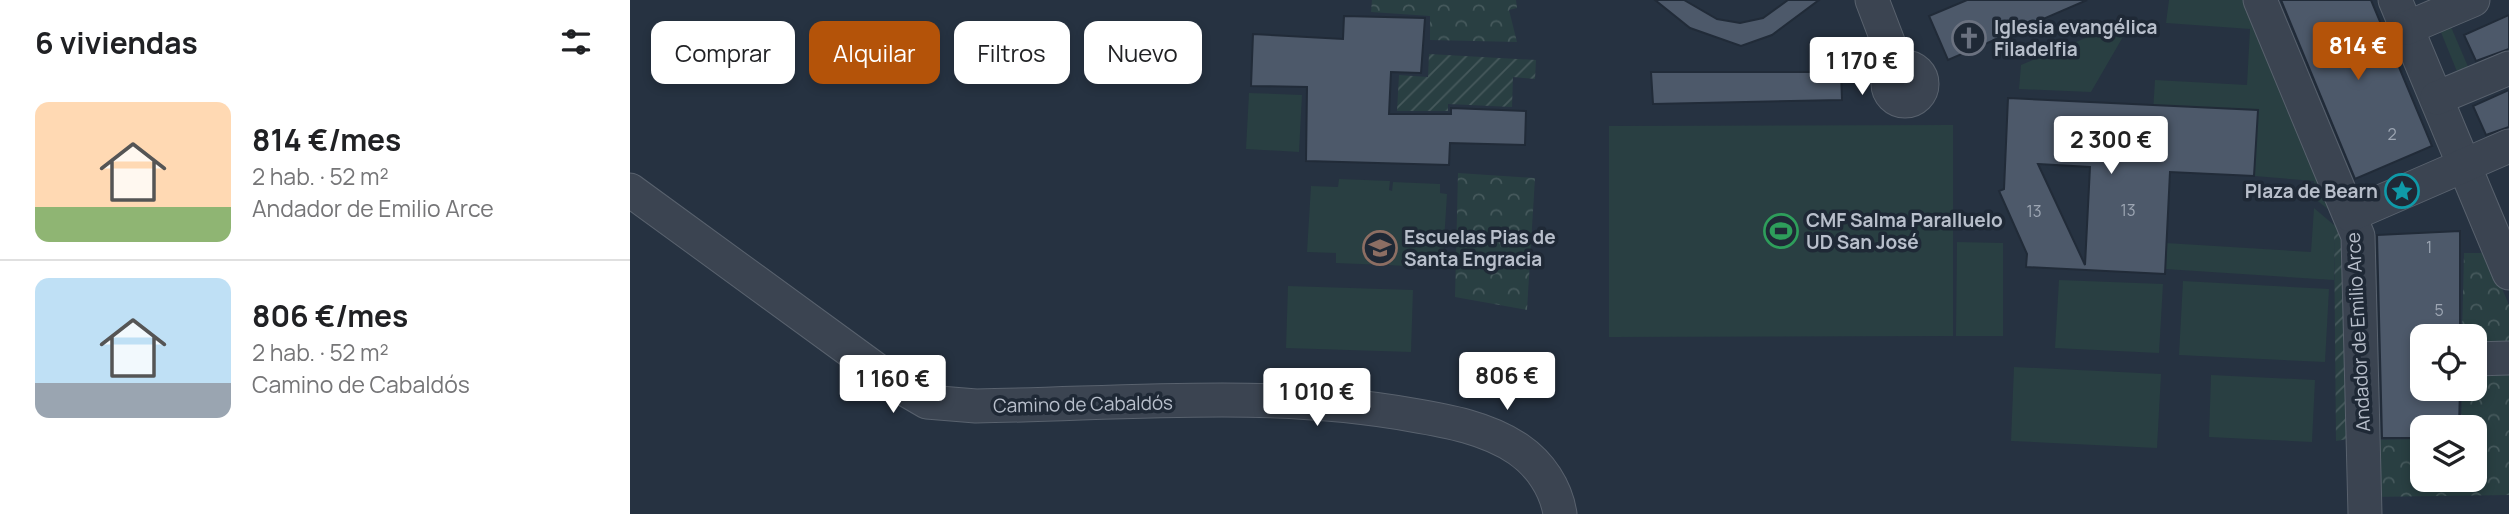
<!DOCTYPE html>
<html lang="es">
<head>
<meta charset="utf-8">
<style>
  body { margin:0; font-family:Manrope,sans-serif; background:#f2f2f2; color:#202124; height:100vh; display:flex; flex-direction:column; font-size:26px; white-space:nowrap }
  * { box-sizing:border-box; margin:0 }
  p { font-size:23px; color:#757577 }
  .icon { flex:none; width:38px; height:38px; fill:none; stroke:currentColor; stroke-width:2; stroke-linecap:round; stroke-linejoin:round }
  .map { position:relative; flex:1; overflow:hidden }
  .details { display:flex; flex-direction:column; background:#fff; width:630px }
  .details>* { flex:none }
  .guide { position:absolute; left:21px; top:21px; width:665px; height:63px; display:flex; gap:14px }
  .controls { position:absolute; left:1780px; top:324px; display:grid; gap:14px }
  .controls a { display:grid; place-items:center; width:77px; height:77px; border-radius:14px; background:#fff; box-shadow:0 4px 10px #0003; font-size:35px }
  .price { position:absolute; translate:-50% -60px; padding:0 16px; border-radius:7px; background:#fff; color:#222; font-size:23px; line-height:46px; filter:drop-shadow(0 2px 4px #0008) }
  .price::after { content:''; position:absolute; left:50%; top:42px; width:21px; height:16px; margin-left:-10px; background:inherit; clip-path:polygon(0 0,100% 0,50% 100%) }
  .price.on { background:#b45309; color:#fff }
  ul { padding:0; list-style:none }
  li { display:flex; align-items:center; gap:21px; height:175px; padding:0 35px }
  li+li { border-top:2px solid #e0e0e0 }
  li span { display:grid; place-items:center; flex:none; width:196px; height:140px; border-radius:14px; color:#555 }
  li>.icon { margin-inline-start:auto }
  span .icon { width:84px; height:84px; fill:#fffc; stroke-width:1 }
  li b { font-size:30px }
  h2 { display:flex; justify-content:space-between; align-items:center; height:84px; padding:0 35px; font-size:30px }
  .chip { padding:0 24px; border-radius:14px; background:#fff; box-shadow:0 4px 10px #0003; font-size:24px; line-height:63px }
  .chip.on { background:#b45309; color:#fff }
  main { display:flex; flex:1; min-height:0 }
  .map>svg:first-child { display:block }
  .grass { fill:#293f42 }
  .park { fill:url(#park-crowns) }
  .garden { fill:url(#garden-furrows) }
  .building { fill:#4d596a; stroke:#212b38; stroke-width:2; fill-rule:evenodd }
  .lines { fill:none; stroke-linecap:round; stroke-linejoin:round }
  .minor-casing { stroke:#59626e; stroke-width:35 }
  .minor { stroke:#3b4451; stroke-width:33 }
  .labels { text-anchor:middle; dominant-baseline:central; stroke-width:7; stroke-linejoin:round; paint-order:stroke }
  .number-label { font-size:16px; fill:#9da6b3 }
  .poi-label { font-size:19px; font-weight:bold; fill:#b8bfcb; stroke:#1f2936; text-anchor:start }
  .street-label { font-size:19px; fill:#b8bfcb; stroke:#1f2936 }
</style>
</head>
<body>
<main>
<section class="details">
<h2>6 viviendas<svg class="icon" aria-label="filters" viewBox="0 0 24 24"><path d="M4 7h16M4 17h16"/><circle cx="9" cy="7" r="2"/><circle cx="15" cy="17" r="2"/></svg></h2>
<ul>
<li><span style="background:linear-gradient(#ffd9b3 75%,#8fb573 0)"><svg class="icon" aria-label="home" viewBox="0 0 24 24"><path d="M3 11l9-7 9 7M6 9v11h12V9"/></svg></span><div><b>814 €/mes</b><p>2 hab. · 52 m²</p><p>Andador de Emilio Arce</p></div></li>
<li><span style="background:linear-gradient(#bfe0f5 75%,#9aa5b1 0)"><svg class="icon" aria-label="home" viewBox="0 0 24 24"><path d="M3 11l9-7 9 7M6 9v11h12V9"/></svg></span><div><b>806 €/mes</b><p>2 hab. · 52 m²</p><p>Camino de Cabaldós</p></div></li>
</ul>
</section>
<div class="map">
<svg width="1879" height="514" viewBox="0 0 1879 514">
  <defs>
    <pattern id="park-crowns" width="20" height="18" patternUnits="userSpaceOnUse" patternTransform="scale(1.75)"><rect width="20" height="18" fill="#293f42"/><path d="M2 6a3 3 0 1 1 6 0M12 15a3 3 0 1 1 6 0" fill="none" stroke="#46595c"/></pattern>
    <pattern id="garden-furrows" width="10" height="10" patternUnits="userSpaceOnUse" patternTransform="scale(1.75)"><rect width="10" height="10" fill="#293f42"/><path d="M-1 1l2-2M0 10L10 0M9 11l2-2" fill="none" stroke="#46595c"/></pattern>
  </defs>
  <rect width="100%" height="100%" fill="#263241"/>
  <g class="grass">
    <path d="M 1539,0 L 1617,0 L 1704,214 L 1684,198 L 1684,181 L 1624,176 L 1628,110 L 1543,106 L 1523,112 L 1525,80 L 1617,85 L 1620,29 L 1536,23 Z"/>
    <path d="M 1818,20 L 1839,69 L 1828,74 L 1808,25 Z"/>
    <path d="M 1491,23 L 1501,23 L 1461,92 L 1389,89 L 1391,65 Z"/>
    <path d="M 619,93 L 672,95 L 669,152 L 616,149 Z"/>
    <path d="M 1323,125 L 1323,336 L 979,337 L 979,126 Z"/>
    <path d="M 709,179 L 760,181 L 759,190 L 762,191 L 763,182 L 810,184 L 810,193 L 817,194 L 813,259 L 807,259 L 806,268 L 759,265 L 760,257 L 757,256 L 756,265 L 706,263 L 706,253 L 677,252 L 681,186 L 708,187 Z"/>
    <path d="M 1684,208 L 1704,225 L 1704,280 L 1535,269 L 1536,243 L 1681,252 Z"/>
    <path d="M 1327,242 L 1373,243 L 1373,336 L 1326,336 Z"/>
    <path d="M 1429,280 L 1533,284 L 1529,353 L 1425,348 Z"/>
    <path d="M 1553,281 L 1699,289 L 1695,362 L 1549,355 Z"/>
    <path d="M 658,286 L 783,290 L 781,352 L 656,348 Z"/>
    <path d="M 1384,367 L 1531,374 L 1527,448 L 1381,441 Z"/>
    <path d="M 1581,375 L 1685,380 L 1682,442 L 1579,437 Z"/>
  </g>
  <g class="park">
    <path d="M 742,0 L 886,0 L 887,8 L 879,10 L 887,42 L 800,40 L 800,16 L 741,12 Z"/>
    <path d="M 828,173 L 905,178 L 897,310 L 825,297 Z"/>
    <path d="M 1834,253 L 1857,253 L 1879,305 L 1879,495 L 1740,497 L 1739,440 L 1792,439 L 1792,480 L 1844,480 L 1844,427 L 1831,427 L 1832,389 L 1844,388 L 1844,336 L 1832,336 Z"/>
  </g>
  <g class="garden">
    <path d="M 799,54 L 906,60 L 905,79 L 883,77 L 882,107 L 818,104 L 818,111 L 767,111 L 769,75 L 798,77 Z"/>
    <path d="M 1704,225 L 1710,225 L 1716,234 L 1718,439 L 1706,441 Z"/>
  </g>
  <g class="building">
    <path d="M 1025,0 L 1054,0 L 1087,19 L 1110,23 L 1133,18 L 1158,0 L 1189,0 L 1142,35 L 1111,46 L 1060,28 Z"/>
    <path d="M 1337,0 L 1457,0 L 1318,60 L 1299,16 Z"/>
    <path d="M 1651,0 L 1741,0 L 1802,146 L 1725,179 Z"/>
    <path d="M 1879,15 L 1879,49 L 1846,61 L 1834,35 Z"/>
    <path d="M 714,16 L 795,18 L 791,73 L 761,72 L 759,114 L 821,114 L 821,108 L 896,111 L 895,145 L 820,143 L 819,165 L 676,161 L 677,87 L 621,86 L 623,34 L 713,39 Z"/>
    <path d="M 1021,72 L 1211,72 L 1212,100 L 1023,104 Z"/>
    <path d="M 1879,90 L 1879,127 L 1856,135 L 1843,106 Z"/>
    <path d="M 1378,98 L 1628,110 L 1624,176 L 1540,172 L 1535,274 L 1396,267 L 1397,254 L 1369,191 L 1374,189 ZM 1408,164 L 1460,167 L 1455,265 Z"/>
    <path d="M 1830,231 L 1830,336 L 1792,336 L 1792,388 L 1830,388 L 1829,427 L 1792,427 L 1792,438 L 1752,438 L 1747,235 Z"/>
  </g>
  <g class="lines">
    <g class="minor-casing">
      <g id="minor">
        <path d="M 1242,0 L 1268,68"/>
        <path d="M 1630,0 L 1728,236 L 1735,514"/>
        <path d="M 1765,0 L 1879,273"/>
        <path d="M 1777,28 L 1843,0"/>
        <circle cx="1275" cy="84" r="17"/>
        <path d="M 1807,98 L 1879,68"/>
        <path d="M 0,190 L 266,384 L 297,402 L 346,406 C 491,404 639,389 782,415 C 818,421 857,428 888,449 C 910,464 926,488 930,514"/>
        <path d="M 1720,215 L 1879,146"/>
        <path d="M 1844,359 L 1879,358"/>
      </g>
    </g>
    <use href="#minor" class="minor"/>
  </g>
  <defs>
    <g id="church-ring" transform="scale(1.75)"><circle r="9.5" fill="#1f2936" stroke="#6b7280" stroke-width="1.5"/><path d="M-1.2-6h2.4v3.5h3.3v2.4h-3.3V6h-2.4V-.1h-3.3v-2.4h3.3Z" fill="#6b7280"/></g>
    <g id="sight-ring" transform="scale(1.75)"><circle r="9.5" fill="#1f2936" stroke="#0f9aa8" stroke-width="1.5"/><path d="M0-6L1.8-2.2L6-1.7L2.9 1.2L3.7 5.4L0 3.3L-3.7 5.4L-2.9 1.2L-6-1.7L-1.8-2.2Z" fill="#0f9aa8"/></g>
    <g id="stadium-ring" transform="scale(1.75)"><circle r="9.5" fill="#1f2936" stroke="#2e9e5b" stroke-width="1.5"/><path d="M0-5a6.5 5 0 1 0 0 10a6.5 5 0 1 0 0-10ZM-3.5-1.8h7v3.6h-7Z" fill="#2e9e5b"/></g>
    <g id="school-ring" transform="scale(1.75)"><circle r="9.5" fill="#1f2936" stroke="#8d6e63" stroke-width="1.5"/><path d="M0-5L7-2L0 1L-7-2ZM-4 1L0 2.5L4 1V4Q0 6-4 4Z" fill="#8d6e63"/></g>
  </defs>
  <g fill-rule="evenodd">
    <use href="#church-ring" x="1339" y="38"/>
    <use href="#sight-ring" x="1772" y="191"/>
    <use href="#stadium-ring" x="1151" y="231"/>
    <use href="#school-ring" x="750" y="248"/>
  </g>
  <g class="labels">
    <g class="number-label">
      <text x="1762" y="134">2</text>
      <text x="1498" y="210">13</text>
      <text x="1404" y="211">13</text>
      <text x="1799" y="247">1</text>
      <text x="1809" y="310">5</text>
    </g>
    <g class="poi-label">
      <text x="1364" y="27">Iglesia evangélica<tspan x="1364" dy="22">Filadelfia</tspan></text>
      <text x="1748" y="191" text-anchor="end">Plaza de Bearn</text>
      <text x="1176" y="220">CMF Salma Paralluelo<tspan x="1176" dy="22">UD San José</tspan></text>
      <text x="774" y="237">Escuelas Pias de<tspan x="774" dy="22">Santa Engracia</tspan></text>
    </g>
    <g class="street-label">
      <text transform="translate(1728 332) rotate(-93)">Andador de Emilio Arce</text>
      <text transform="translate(453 404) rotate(-1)">Camino de Cabaldós</text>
    </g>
  </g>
</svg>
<div class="controls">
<a><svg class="icon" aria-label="locate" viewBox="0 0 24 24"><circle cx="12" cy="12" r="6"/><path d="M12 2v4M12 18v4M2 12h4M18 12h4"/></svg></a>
<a><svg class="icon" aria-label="layers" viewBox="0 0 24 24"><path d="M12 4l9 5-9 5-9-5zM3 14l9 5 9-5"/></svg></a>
</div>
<b class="price on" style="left:1728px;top:82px">814 €</b>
<b class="price" style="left:1232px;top:97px">1 170 €</b>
<b class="price" style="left:1481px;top:176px">2 300 €</b>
<b class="price" style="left:877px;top:412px">806 €</b>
<b class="price" style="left:263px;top:415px">1 160 €</b>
<b class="price" style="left:687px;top:428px">1 010 €</b>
<div class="guide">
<a class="chip">Comprar</a>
<a class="chip on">Alquilar</a>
<a class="chip">Filtros</a>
<a class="chip">Nuevo</a>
</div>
</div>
</main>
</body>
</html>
